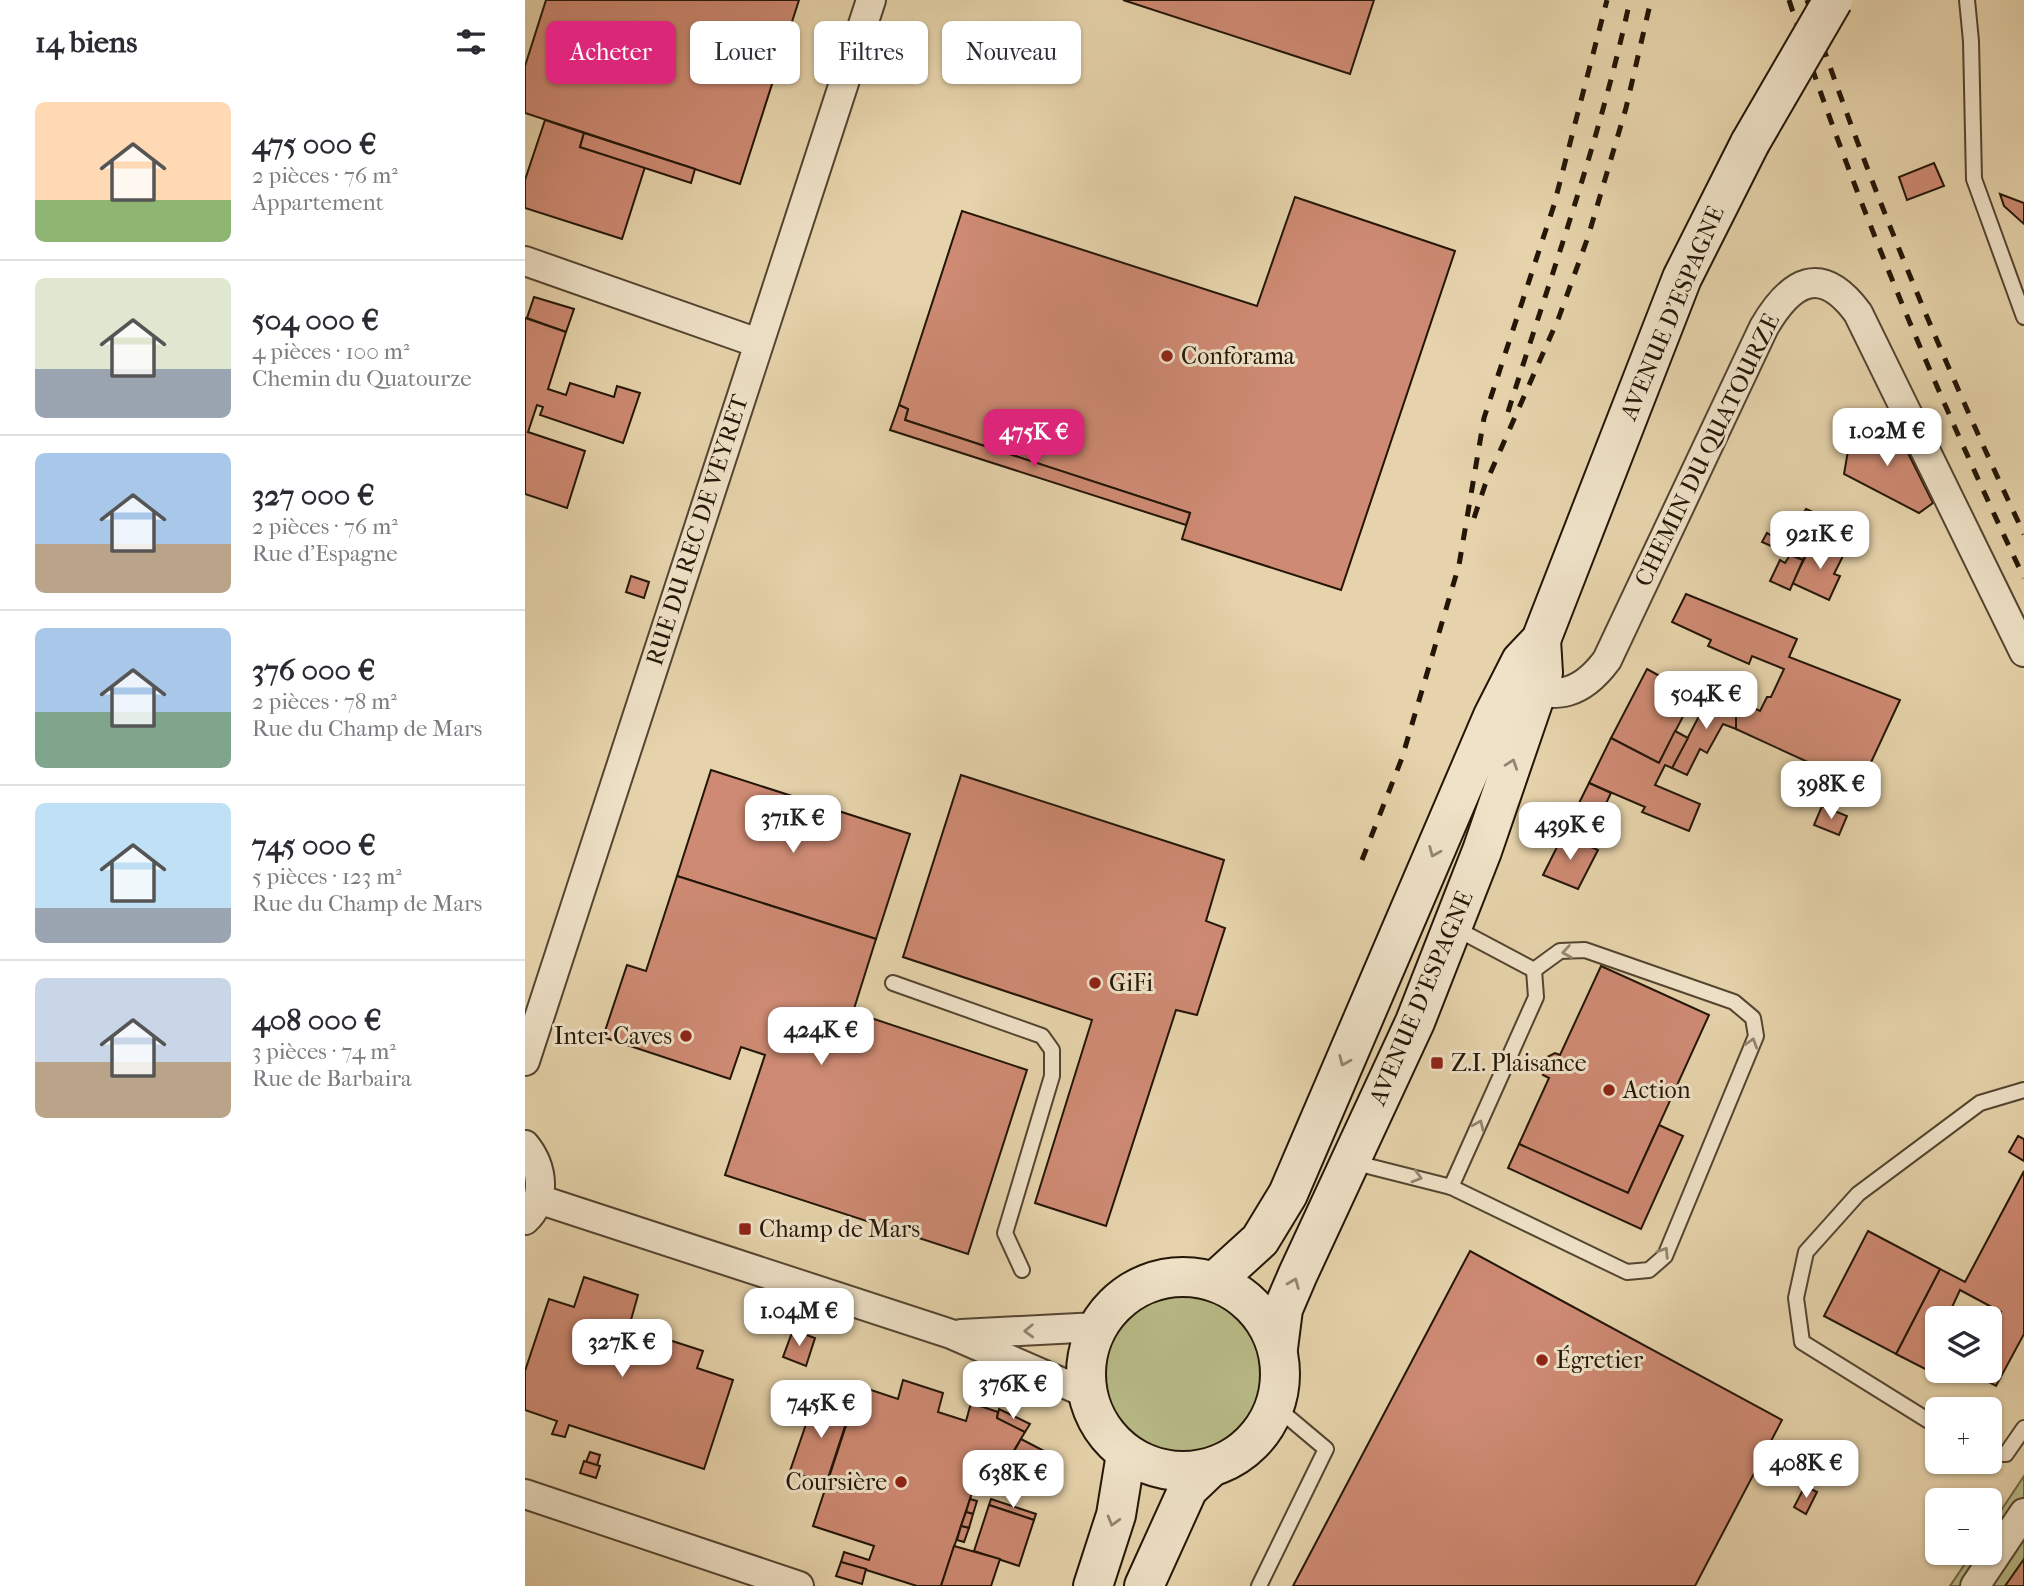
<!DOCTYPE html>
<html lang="fr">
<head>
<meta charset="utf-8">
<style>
  body { margin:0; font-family:"IM FELL French Canon",serif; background:#f7f7f7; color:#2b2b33; height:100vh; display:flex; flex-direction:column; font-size:26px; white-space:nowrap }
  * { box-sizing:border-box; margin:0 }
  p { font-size:23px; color:#7c7c81 }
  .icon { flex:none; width:38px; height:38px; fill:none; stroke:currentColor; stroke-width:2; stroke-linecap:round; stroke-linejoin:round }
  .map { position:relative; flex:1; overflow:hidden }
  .sheet { display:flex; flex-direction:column; background:#fff; width:525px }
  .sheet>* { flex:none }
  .banner { position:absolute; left:21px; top:21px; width:665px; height:63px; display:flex; gap:14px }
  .controls { position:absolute; left:1400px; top:1306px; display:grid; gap:14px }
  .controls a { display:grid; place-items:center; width:77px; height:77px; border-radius:10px; background:#fff; box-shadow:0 2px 5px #0004; font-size:35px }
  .price { position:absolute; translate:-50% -60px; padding:0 16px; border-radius:14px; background:#fff; color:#222; font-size:23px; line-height:46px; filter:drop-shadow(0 2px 4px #0008) }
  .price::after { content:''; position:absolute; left:50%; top:42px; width:21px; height:16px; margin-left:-10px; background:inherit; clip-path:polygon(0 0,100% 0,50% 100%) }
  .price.selected { background:#db2777; color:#fff }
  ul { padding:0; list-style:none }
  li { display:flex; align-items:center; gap:21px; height:175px; padding:0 35px }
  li+li { border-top:2px solid #e1e1e2 }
  li span { display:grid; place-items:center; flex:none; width:196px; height:140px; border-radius:10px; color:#555 }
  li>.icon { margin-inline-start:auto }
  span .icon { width:84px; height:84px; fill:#fffc; stroke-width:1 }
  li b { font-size:30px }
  h2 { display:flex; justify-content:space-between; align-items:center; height:84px; padding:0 35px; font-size:30px }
  .tag { padding:0 24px; border-radius:10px; background:#fff; box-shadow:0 2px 5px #0004; font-size:24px; line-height:63px }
  .tag.selected { background:#db2777; color:#fff }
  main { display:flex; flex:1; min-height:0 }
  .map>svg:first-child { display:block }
  .green { fill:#b8bb87; stroke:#6e6847; stroke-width:2 }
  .building { fill:#ce8a73; stroke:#231607; stroke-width:2 }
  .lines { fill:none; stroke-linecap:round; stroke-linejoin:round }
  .lane-casing { stroke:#544530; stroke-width:18 }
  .street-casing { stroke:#544530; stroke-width:32 }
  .secondary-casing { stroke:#231607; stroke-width:42 }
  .lane { stroke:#efe2c8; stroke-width:14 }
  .street { stroke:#efe2c8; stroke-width:28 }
  .secondary { stroke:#efe2c8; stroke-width:38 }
  .rail { stroke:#231607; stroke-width:5; stroke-dasharray:12 12; stroke-linecap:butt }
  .secondary-bridge-casing { stroke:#231607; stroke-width:42; stroke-linecap:butt }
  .secondary-bridge { stroke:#efe2c8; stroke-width:38 }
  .oneway { stroke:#938671 }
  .poi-dot { fill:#8f2418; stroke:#efe2c8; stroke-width:2.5 }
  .labels { text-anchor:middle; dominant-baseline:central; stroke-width:6; stroke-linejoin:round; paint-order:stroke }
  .street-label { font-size:24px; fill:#231607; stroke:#efe2c8 }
  .poi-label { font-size:24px; fill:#231607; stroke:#efe2c8; text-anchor:start }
</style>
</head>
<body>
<main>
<section class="sheet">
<h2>14 biens<svg class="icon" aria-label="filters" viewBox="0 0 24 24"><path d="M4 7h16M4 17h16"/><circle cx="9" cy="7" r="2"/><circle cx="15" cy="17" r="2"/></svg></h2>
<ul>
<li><span style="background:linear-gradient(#ffd9b3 70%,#8fb573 0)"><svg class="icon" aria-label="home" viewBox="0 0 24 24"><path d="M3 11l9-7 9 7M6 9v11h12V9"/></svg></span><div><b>475 000 €</b><p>2 pièces · 76 m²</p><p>Appartement</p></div></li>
<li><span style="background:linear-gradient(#dfe7d0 65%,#9aa5b1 0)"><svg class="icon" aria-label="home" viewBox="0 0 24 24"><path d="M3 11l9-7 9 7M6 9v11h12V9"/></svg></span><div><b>504 000 €</b><p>4 pièces · 100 m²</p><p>Chemin du Quatourze</p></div></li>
<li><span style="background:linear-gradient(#a9c7e8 65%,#b9a48a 0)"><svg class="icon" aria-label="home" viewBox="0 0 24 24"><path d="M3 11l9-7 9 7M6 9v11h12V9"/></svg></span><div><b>327 000 €</b><p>2 pièces · 76 m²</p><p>Rue d'Espagne</p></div></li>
<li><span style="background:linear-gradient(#a9c7e8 60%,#7fa58c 0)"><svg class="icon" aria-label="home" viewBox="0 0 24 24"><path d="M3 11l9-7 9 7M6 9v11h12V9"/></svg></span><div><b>376 000 €</b><p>2 pièces · 78 m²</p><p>Rue du Champ de Mars</p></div></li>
<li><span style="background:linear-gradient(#bfe0f5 75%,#9aa5b1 0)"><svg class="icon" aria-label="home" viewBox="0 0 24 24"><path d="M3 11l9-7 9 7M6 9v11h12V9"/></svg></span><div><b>745 000 €</b><p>5 pièces · 123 m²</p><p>Rue du Champ de Mars</p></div></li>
<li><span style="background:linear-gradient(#c9d6e8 60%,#b9a48a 0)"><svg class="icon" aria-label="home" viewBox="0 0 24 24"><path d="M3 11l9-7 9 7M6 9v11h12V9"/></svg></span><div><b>408 000 €</b><p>3 pièces · 74 m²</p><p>Rue de Barbaira</p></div></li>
</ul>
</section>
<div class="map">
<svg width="1499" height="1586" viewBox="0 0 1499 1586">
  <rect width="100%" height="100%" fill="#e6d3ab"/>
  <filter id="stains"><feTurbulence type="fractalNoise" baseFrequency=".00286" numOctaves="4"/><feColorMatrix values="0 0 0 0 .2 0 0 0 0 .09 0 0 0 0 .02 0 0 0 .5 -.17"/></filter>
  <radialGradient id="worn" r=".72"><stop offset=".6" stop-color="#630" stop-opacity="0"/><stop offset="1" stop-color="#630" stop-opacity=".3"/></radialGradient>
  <g class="green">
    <circle cx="658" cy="1374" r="78"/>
    <path d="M 1499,1476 L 1499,1586 L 1425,1586 L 1448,1552 L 1465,1552 L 1465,1527 Z"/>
  </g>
  <g class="building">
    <path d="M 21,0 L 274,0 L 215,184 L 0,113 L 0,66 Z"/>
    <path d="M 598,0 L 849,0 L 825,74 Z"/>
    <path d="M 20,120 L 59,133 L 55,147 L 120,167 L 97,239 L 0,208 L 0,180 Z"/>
    <path d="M 59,133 L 170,169 L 166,183 L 55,147 Z"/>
    <path d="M 1409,163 L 1419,186 L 1382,200 L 1374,177 Z"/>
    <path d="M 1475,194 L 1499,203 L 1499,224 L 1479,206 Z"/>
    <path d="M 770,197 L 930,251 L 816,590 L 657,539 L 665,513 L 380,420 L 383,409 L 374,405 L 437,211 L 732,306 Z"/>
    <path d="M 9,297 L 49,309 L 41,332 L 2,318 Z"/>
    <path d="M 0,318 L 41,332 L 23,389 L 41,395 L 45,383 L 89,397 L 92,386 L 115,393 L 98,443 L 15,415 L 18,407 L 12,405 L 3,432 L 60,451 L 42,508 L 0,494 Z"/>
    <path d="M 374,405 L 383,409 L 380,420 L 665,513 L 661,525 L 365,430 Z"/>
    <path d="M 1366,419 L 1408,503 L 1394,513 L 1319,474 L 1324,445 Z"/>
    <path d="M 1281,509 L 1299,517 L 1278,560 L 1237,542 L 1242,533 L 1247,536 L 1252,528 L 1257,528 L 1264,514 L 1275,519 Z"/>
    <path d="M 1299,544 L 1319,554 L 1309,574 L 1315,576 L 1304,600 L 1267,583 L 1286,546 L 1296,551 Z"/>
    <path d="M 1265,555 L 1278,560 L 1265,590 L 1245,581 L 1255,560 L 1260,563 Z"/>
    <path d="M 106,576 L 124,582 L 119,598 L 101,592 Z"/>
    <path d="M 1161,594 L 1272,639 L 1264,657 L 1375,700 L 1335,786 L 1211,729 L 1211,714 L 1205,701 L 1207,697 L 1235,711 L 1242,697 L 1246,697 L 1259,669 L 1227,656 L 1224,664 L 1183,646 L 1186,640 L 1147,622 Z"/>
    <path d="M 1122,669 L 1169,695 L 1134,763 L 1086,738 Z"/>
    <path d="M 1186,693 L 1205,701 L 1211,714 L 1211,729 L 1198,724 L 1182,753 L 1175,749 L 1162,775 L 1147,768 Z"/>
    <path d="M 1150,731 L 1163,738 L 1147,768 L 1140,765 L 1130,785 L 1175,804 L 1164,831 L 1117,812 L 1120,807 L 1064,783 L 1086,738 L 1134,763 Z"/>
    <path d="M 186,770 L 385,834 L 351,939 L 152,876 Z"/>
    <path d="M 436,775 L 699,860 L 681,921 L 700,928 L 672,1015 L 651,1010 L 581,1226 L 510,1203 L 567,1020 L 378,957 Z"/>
    <path d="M 1064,783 L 1086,793 L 1061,845 L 1038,835 Z"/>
    <path d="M 1297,806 L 1322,816 L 1314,835 L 1289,825 Z"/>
    <path d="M 1038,835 L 1073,850 L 1053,889 L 1018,875 Z"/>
    <path d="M 152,876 L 351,939 L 328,1012 L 502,1070 L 443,1254 L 200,1175 L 240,1055 L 216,1047 L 205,1079 L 78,1037 L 102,965 L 121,971 Z"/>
    <path d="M 1076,966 L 1184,1015 L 1103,1193 L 994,1144 L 1024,1078 L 1018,1075 L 1014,1061 L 1030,1053 L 1035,1055 Z"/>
    <path d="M 1134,1125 L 1158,1136 L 1116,1229 L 983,1168 L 994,1144 L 1103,1193 Z"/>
    <path d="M 1493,1136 L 1499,1139 L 1499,1161 L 1484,1152 Z"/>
    <path d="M 1499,1171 L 1499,1334 L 1471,1386 L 1445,1372 L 1465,1370 L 1465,1334 L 1476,1312 L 1435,1290 L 1422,1318 L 1412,1318 L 1412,1365 L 1408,1373 L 1371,1354 L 1415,1269 L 1440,1282 Z"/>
    <path d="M 1343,1231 L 1415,1269 L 1371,1354 L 1299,1316 Z"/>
    <path d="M 945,1251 L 1257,1420 L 1170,1586 L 768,1586 Z"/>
    <path d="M 59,1277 L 113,1295 L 104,1327 L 178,1351 L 172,1368 L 208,1380 L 179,1469 L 44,1425 L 40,1437 L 27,1434 L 32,1421 L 0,1410 L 0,1371 L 24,1299 L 49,1307 Z"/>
    <path d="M 268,1330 L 290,1338 L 281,1366 L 258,1357 Z"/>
    <path d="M 378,1380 L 418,1393 L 413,1412 L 441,1421 L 446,1403 L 473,1412 L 472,1418 L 500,1432 L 471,1481 L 453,1475 L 416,1586 L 392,1586 L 316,1562 L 319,1552 L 344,1560 L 349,1546 L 288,1526 L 334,1386 L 373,1399 Z"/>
    <path d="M 291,1395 L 326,1408 L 301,1484 L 265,1471 Z"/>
    <path d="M 474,1409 L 505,1424 L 500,1432 L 472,1418 Z"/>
    <path d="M 496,1439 L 521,1452 L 507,1481 L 480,1467 Z"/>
    <path d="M 65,1452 L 75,1455 L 72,1466 L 61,1462 Z"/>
    <path d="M 59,1461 L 75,1466 L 71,1478 L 55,1473 Z"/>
    <path d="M 1280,1486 L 1292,1492 L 1281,1514 L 1269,1507 Z"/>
    <path d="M 445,1499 L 452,1501 L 448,1514 L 441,1512 Z"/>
    <path d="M 466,1499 L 511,1514 L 509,1520 L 464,1505 Z"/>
    <path d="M 464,1505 L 509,1520 L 494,1566 L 449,1551 Z"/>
    <path d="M 441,1512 L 448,1514 L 444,1528 L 436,1526 Z"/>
    <path d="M 436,1526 L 444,1528 L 439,1542 L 432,1540 Z"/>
    <path d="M 429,1546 L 475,1559 L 466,1586 L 416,1586 Z"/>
    <path d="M 1499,1559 L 1499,1586 L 1480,1586 Z"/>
    <path d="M 316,1562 L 341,1569 L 337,1584 L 311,1576 Z"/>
  </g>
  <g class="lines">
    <g class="lane-casing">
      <g id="lane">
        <path d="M 1442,0 L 1446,41 L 1449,179 L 1499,317"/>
        <path d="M 368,983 L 517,1036 L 527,1050 L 527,1076 L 480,1233 L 497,1270"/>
        <path d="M 827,1162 L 926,1187 L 1102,1272 L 1124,1270 L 1140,1256 L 1231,1036 L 1228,1018 L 1209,1002 L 1060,950 L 1035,951 L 1009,970 L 928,927"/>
        <path d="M 926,1187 L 1011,997 L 1009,970"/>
        <path d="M 1412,1426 L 1277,1342 L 1271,1298 L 1281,1252 L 1333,1194 L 1455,1103 L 1499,1090"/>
        <path d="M 1465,1454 L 1481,1454 L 1499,1428"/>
        <path d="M 734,1586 L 801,1449 L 751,1407"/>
      </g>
    </g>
    <g class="street-casing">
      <g id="street">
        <path d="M 0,261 L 233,343"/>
        <path d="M 993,689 C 1034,698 1056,695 1082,660 L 1239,327 C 1266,281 1296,263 1333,313 L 1499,652"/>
        <path d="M 0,1061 L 346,0"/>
        <path d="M 0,1145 C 18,1167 22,1199 0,1220"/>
        <path d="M 13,1199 L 426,1334 L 561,1393"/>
        <path d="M 436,1334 L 572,1327"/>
        <path d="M 0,1494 L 274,1586"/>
        <path d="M 1450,1586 L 1499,1513"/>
      </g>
    </g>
    <g class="secondary-casing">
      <g id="secondary">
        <circle cx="658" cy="1374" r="97"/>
        <path d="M 690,1281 L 735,1240 L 763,1194 L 968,716 L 996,661 L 1016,640 L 1157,278 L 1225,143"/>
        <path d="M 753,1348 L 758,1309 L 773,1274 L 890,1022 L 957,851 L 1018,673 L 1016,640"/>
        <path d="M 568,1586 L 591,1515 L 601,1454"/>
        <path d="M 619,1586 L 663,1489 L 684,1469"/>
      </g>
    </g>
    <use href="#lane" class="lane"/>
    <use href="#street" class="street"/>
    <use href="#secondary" class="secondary"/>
    <g class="rail">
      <path d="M 1264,0 C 1329,198 1410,390 1499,578"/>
      <path d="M 1282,0 C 1343,182 1417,360 1499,534"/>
      <path d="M 983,412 C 1026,275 1075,140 1105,0"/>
      <path d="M 949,518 L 960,485 L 1034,317 L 1063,237 L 1101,108 L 1126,0"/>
      <path d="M 837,860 L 877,758 L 934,565 L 959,418 L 1029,205 L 1082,0"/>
    </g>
    <g class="secondary-bridge-casing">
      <path id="secondary-bridge" d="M 1225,143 L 1308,0"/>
    </g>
    <use href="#secondary-bridge" class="secondary-bridge"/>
  </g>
  <defs><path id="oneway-chevron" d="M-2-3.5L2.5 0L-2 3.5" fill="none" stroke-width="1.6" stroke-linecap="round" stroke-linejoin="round" transform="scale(1.75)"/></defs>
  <g class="oneway">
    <use href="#oneway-chevron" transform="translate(987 764) rotate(-71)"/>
    <use href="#oneway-chevron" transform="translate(909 852) rotate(113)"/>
    <use href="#oneway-chevron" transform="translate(1042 952) rotate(171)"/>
    <use href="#oneway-chevron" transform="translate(1227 1043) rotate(-73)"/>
    <use href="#oneway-chevron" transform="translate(819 1061) rotate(113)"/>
    <use href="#oneway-chevron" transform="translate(954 1125) rotate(-66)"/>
    <use href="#oneway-chevron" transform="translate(892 1177) rotate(16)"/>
    <use href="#oneway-chevron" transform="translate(1139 1252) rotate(-57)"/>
    <use href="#oneway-chevron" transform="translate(769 1283) rotate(-68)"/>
    <use href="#oneway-chevron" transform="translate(504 1331) rotate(178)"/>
    <use href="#oneway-chevron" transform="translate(588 1521) rotate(106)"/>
  </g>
  <g class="poi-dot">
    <circle cx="642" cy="356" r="7"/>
    <circle cx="570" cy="983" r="7"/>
    <circle cx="161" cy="1036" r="7"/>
    <rect x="905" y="1056" width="14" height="14" rx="3.5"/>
    <circle cx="1084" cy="1090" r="7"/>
    <rect x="213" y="1222" width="14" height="14" rx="3.5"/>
    <circle cx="1017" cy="1360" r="7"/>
    <circle cx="376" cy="1482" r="7"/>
  </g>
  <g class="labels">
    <g class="street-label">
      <text transform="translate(1147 313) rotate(-67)">AVENUE D'ESPAGNE</text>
      <text transform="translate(1182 450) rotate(-64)">CHEMIN DU QUATOURZE</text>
      <text transform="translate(172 530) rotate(-72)">RUE DU REC DE VEYRET</text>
      <text transform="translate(896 998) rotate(-67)">AVENUE D'ESPAGNE</text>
    </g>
    <g class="poi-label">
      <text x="656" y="356">Conforama</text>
      <text x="584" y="983">GiFi</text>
      <text x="147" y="1036" text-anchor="end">Inter Caves</text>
      <text x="926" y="1063">Z.I. Plaisance</text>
      <text x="1098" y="1090">Action</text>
      <text x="234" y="1229">Champ de Mars</text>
      <text x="1031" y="1360">Égretier</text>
      <text x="362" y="1482" text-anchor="end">Coursière</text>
    </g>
  </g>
  <rect width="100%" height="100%" filter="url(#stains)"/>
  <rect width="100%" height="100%" fill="url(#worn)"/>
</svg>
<div class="controls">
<a><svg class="icon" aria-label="layers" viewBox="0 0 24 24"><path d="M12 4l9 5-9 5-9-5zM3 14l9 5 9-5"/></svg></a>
<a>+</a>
<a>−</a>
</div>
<b class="price" style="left:1362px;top:468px">1.02M €</b>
<b class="price selected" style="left:509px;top:469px">475K €</b>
<b class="price" style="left:1295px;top:571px">921K €</b>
<b class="price" style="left:1181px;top:731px">504K €</b>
<b class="price" style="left:1306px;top:821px">398K €</b>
<b class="price" style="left:268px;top:855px">371K €</b>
<b class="price" style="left:1045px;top:862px">439K €</b>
<b class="price" style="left:296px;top:1067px">424K €</b>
<b class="price" style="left:274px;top:1348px">1.04M €</b>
<b class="price" style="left:97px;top:1379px">327K €</b>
<b class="price" style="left:488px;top:1421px">376K €</b>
<b class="price" style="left:296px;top:1440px">745K €</b>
<b class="price" style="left:1281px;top:1500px">408K €</b>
<b class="price" style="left:488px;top:1510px">638K €</b>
<div class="banner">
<a class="tag selected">Acheter</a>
<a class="tag">Louer</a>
<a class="tag">Filtres</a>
<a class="tag">Nouveau</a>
</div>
</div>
</main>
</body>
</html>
